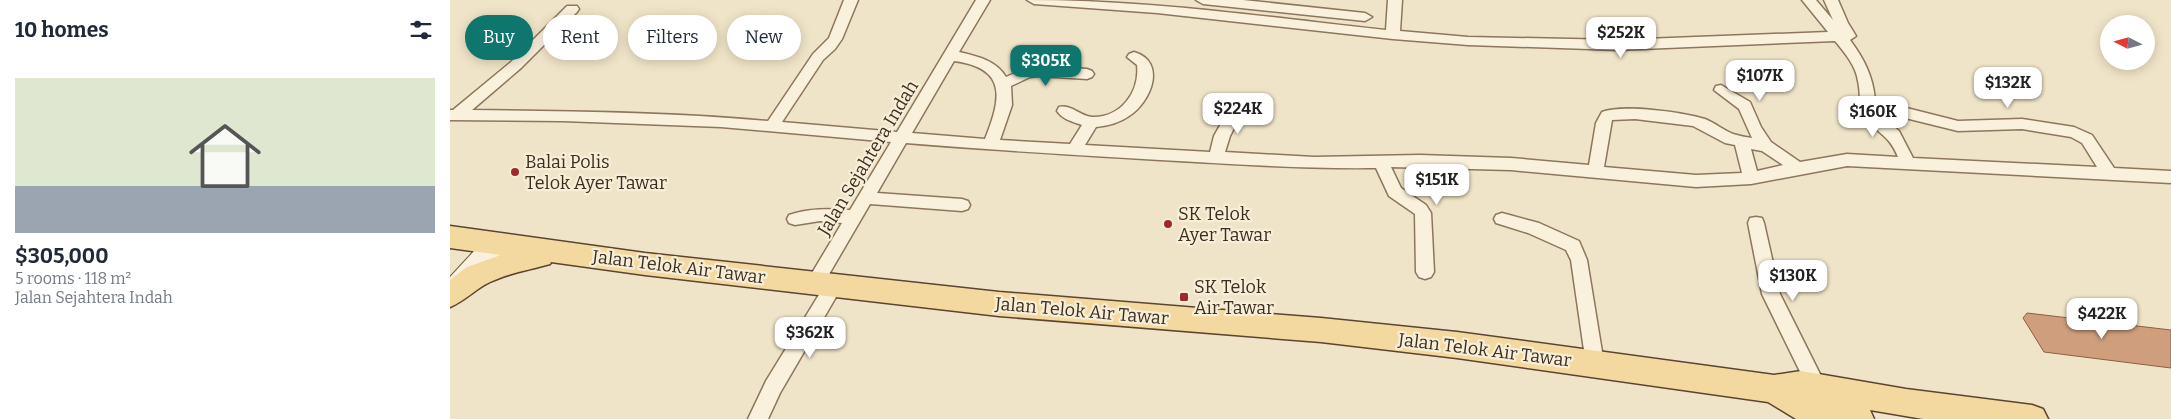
<!DOCTYPE html>
<html lang="en">
<head>
<meta charset="utf-8">
<style>
  body { margin:0; font-family:Bitter,serif; background:#f6f6f7; color:#1f2937; height:100vh; display:flex; flex-direction:column; font-size:19px; white-space:nowrap }
  * { box-sizing:border-box; margin:0 }
  p { font-size:16px; color:#747a83 }
  .icon { flex:none; width:28px; height:28px; fill:none; stroke:currentColor; stroke-width:2; stroke-linecap:round; stroke-linejoin:round }
  .map { position:relative; flex:1; overflow:hidden }
  .sheet { display:flex; flex-direction:column; background:#fff; width:450px }
  .sheet>* { flex:none }
  .hud { position:absolute; left:15px; top:15px; width:475px; height:45px; display:flex; gap:10px }
  .needle { width:32px; rotate:276deg }
  .buttons { position:absolute; left:1650px; top:15px; display:grid; gap:10px }
  .buttons a { display:grid; place-items:center; width:55px; height:55px; border-radius:50%; background:#fff; box-shadow:0 2px 12px #0003; font-size:25px }
  .price { position:absolute; translate:-50% -42px; padding:0 11px; border-radius:10px; background:#fff; color:#222; font-size:16px; line-height:32px; filter:drop-shadow(0 1px 2px #0008) }
  .price::after { content:''; position:absolute; left:50%; top:30px; width:15px; height:11px; margin-left:-8px; background:inherit; clip-path:polygon(0 0,100% 0,50% 100%) }
  .price.selected { background:#0f766e; color:#fff }
  ul { padding:0; list-style:none }
  li { display:grid; align-content:center; gap:10px; height:265px; padding:0 15px }
  li+li { border-top:1px solid #e0e1e3 }
  li span { display:grid; place-items:center; height:155px; border-radius:0px; color:#555 }
  li>.icon { margin-inline-start:auto }
  span .icon { width:90px; height:90px; fill:#fffc; stroke-width:1 }
  li b { font-size:21px }
  h2 { display:flex; justify-content:space-between; align-items:center; height:60px; padding:0 15px; font-size:21px }
  .chip { padding:0 18px; border-radius:22px; background:#fff; box-shadow:0 2px 12px #0003; font-size:18px; line-height:45px }
  .chip.selected { background:#0f766e; color:#fff }
  main { display:flex; flex:1; min-height:0 }
  .map>svg:first-child { display:block }
  .building { fill:#cf9f7d; stroke:#8d5f41 }
  .lines { fill:none; stroke-linecap:round; stroke-linejoin:round }
  .street-casing { stroke:#8d765c; stroke-width:3 }
  .secondary-casing { stroke:#6f573f; stroke-width:2 }
  .primary-casing { stroke:#5b4430; stroke-width:3 }
  .street { fill:#faf1dc; fill-rule:evenodd }
  .secondary { fill:#faf1dc; fill-rule:evenodd }
  .primary { fill:#f3d9a0; fill-rule:evenodd }
  .poi-dot { fill:#9e2a2b; stroke:#f7eed8; stroke-width:2 }
  .labels { text-anchor:middle; dominant-baseline:central; stroke-width:4.5; stroke-linejoin:round; paint-order:stroke }
  .street-label { font-size:18px; fill:#3d2e20; stroke:#f7eed8 }
  .poi-label { font-size:18px; fill:#3d2e20; stroke:#f7eed8; text-anchor:start }
</style>
</head>
<body>
<main>
<section class="sheet">
<h2>10 homes<svg class="icon" aria-label="filters" viewBox="0 0 24 24"><path d="M4 7h16M4 17h16"/><circle cx="9" cy="7" r="2"/><circle cx="15" cy="17" r="2"/></svg></h2>
<ul>
<li><span style="background:linear-gradient(#dfe7d0 70%,#9aa5b1 0)"><svg class="icon" aria-label="home" viewBox="0 0 24 24"><path d="M3 11l9-7 9 7M6 9v11h12V9"/></svg></span><div><b>$305,000</b><p>5 rooms · 118 m²</p><p>Jalan Sejahtera Indah</p></div></li>
</ul>
</section>
<div class="map">
<svg width="1721" height="419" viewBox="0 0 1721 419">
  <rect width="100%" height="100%" fill="#f0e4c8"/>
  <path class="building" d="M 1577,313 L 1721,330 L 1721,368 L 1594,352 L 1573,318 Z"/>
  <g class="lines">
    <g class="street-casing">
      <g id="street">
        <path d="M 394,0 L 408,0 L 392,39 L 385,49 L 373,60 L 332,122 L 447,132 L 526,0 L 540,0 L 509,52 C 526,56 546,60 556,77 C 585,64 606,67 637,69 L 642,71 L 644,74 L 642,77 L 637,79 L 590,76 L 580,77 L 561,86 L 562,105 L 550,140 L 620,144 L 632,125 C 623,122 612,119 607,111 L 609,107 C 621,104 630,116 642,117 C 671,118 690,92 687,65 L 677,57 L 679,54 L 684,52 C 718,62 700,103 679,116 C 669,123 657,126 646,127 L 635,145 L 760,152 L 764,136 L 782,104 L 784,100 L 794,100 L 796,104 L 780,136 L 775,152 L 864,157 L 970,155 L 1061,158 L 1139,165 L 1146,123 L 1152,112 C 1173,104 1233,112 1255,119 C 1265,123 1273,130 1283,134 C 1289,136 1296,137 1302,138 L 1289,109 L 1264,90 L 1266,86 L 1271,85 L 1300,102 L 1311,127 L 1321,142 L 1350,162 L 1397,154 L 1448,157 C 1439,133 1424,133 1414,115 C 1408,104 1411,93 1408,81 C 1406,66 1395,53 1385,41 L 1168,50 L 1018,45 L 943,39 L 707,13 L 584,4 L 577,0 C 698,0 817,17 936,30 L 938,0 L 952,0 L 950,31 L 1018,37 L 1168,40 L 1378,32 L 1352,0 L 1366,0 L 1383,20 L 1374,0 L 1388,0 L 1398,23 L 1406,36 L 1400,40 C 1414,59 1423,76 1425,100 L 1508,121 L 1572,119 L 1624,127 L 1642,135 L 1664,168 L 1721,171 L 1721,183 L 1397,166 L 1301,184 L 1246,187 L 1061,170 L 941,167 L 951,188 L 976,205 L 981,213 L 984,272 L 981,277 L 975,279 L 969,277 L 966,272 L 965,214 L 939,196 L 926,168 C 853,169 782,164 710,160 C 625,155 540,150 456,143 L 427,193 L 512,199 L 518,201 L 520,205 L 518,209 L 512,211 L 420,204 L 371,288 L 365,290 L 359,288 L 356,283 L 392,223 L 370,221 L 345,225 L 339,223 L 337,219 L 339,215 C 359,208 379,209 400,210 L 441,142 L 271,127 L 113,121 L 0,120 L 0,110 L 3,110 L 61,62 L 117,6 L 127,6 L 129,9 L 127,12 L 71,68 L 22,110 C 120,111 219,112 318,121 L 363,54 L 379,38 ZM 504,61 C 558,68 551,99 535,139 L 462,133 ZM 1427,111 L 1508,131 L 1572,129 L 1621,137 L 1632,143 L 1647,167 L 1463,158 L 1449,131 ZM 1185,119 L 1243,126 L 1275,143 L 1285,145 L 1292,173 L 1246,175 L 1154,167 L 1162,120 ZM 1301,149 L 1312,151 L 1333,165 L 1307,171 Z"/>
        <path d="M 746,0 L 793,0 L 915,13 L 922,17 L 915,21 L 753,4 Z"/>
        <path d="M 1052,213 L 1089,223 L 1129,241 L 1137,260 L 1154,364 L 1152,370 L 1145,372 L 1138,370 L 1136,364 L 1121,260 L 1116,250 L 1078,233 L 1046,223 L 1044,219 L 1046,215 Z"/>
        <path d="M 1306,217 L 1312,218 L 1314,223 L 1330,294 L 1376,386 L 1374,392 L 1367,394 L 1360,392 L 1312,294 L 1298,223 L 1300,218 Z"/>
        <path d="M 384,278 L 390,280 L 393,285 L 330,393 L 318,419 L 298,419 L 316,381 L 378,280 Z"/>
      </g>
    </g>
    <g class="secondary-casing">
      <path id="secondary" d="M 46,234 L 55,237 L 58,244 L 55,251 L 9,301 L 0,305 L 0,277 L 37,237 Z"/>
    </g>
    <g class="primary-casing">
      <path id="primary" d="M 0,226 L 195,253 L 549,292 L 871,318 L 1007,332 L 1324,375 L 1351,371 L 1456,389 L 1582,405 L 1593,409 L 1598,419 L 1473,419 L 1420,410 L 1424,419 L 1346,419 L 1318,402 L 1007,358 L 871,342 L 549,316 L 195,275 L 101,262 L 100,264 C 80,270 58,273 40,282 C 25,289 15,301 0,307 L 0,280 L 17,267 L 51,255 L 0,248 Z"/>
    </g>
    <use href="#street" class="street"/>
    <use href="#secondary" class="secondary"/>
    <use href="#primary" class="primary"/>
  </g>
  <g class="poi-dot">
    <circle cx="65" cy="172" r="5"/>
    <circle cx="718" cy="224" r="5"/>
    <rect x="729" y="292" width="10" height="10" rx="2.5"/>
  </g>
  <g class="labels">
    <g class="street-label">
      <text transform="translate(418 158) rotate(-59)">Jalan Sejahtera Indah</text>
      <text transform="translate(229 267) rotate(7)">Jalan Telok Air Tawar</text>
      <text transform="translate(632 311) rotate(5)">Jalan Telok Air Tawar</text>
      <text transform="translate(1035 350) rotate(7)">Jalan Telok Air Tawar</text>
    </g>
    <g class="poi-label">
      <text x="75" y="162">Balai Polis<tspan x="75" dy="21">Telok Ayer Tawar</tspan></text>
      <text x="728" y="214">SK Telok<tspan x="728" dy="21">Ayer Tawar</tspan></text>
      <text x="744" y="287">SK Telok<tspan x="744" dy="21">Air Tawar</tspan></text>
    </g>
  </g>
</svg>
<div class="buttons">
<a><svg class="needle" viewBox="-14 -14 28 28"><path d="M0-13l5 13h-10z" fill="#e53935"/><path d="M0 13l5-13h-10z" fill="#747a83"/></svg></a>
</div>
<b class="price" style="left:1171px;top:59px">$252K</b>
<b class="price selected" style="left:596px;top:87px">$305K</b>
<b class="price" style="left:1310px;top:102px">$107K</b>
<b class="price" style="left:1558px;top:109px">$132K</b>
<b class="price" style="left:788px;top:135px">$224K</b>
<b class="price" style="left:1423px;top:138px">$160K</b>
<b class="price" style="left:987px;top:206px">$151K</b>
<b class="price" style="left:1343px;top:302px">$130K</b>
<b class="price" style="left:1652px;top:340px">$422K</b>
<b class="price" style="left:360px;top:359px">$362K</b>
<div class="hud">
<a class="chip selected">Buy</a>
<a class="chip">Rent</a>
<a class="chip">Filters</a>
<a class="chip">New</a>
</div>
</div>
</main>
</body>
</html>
